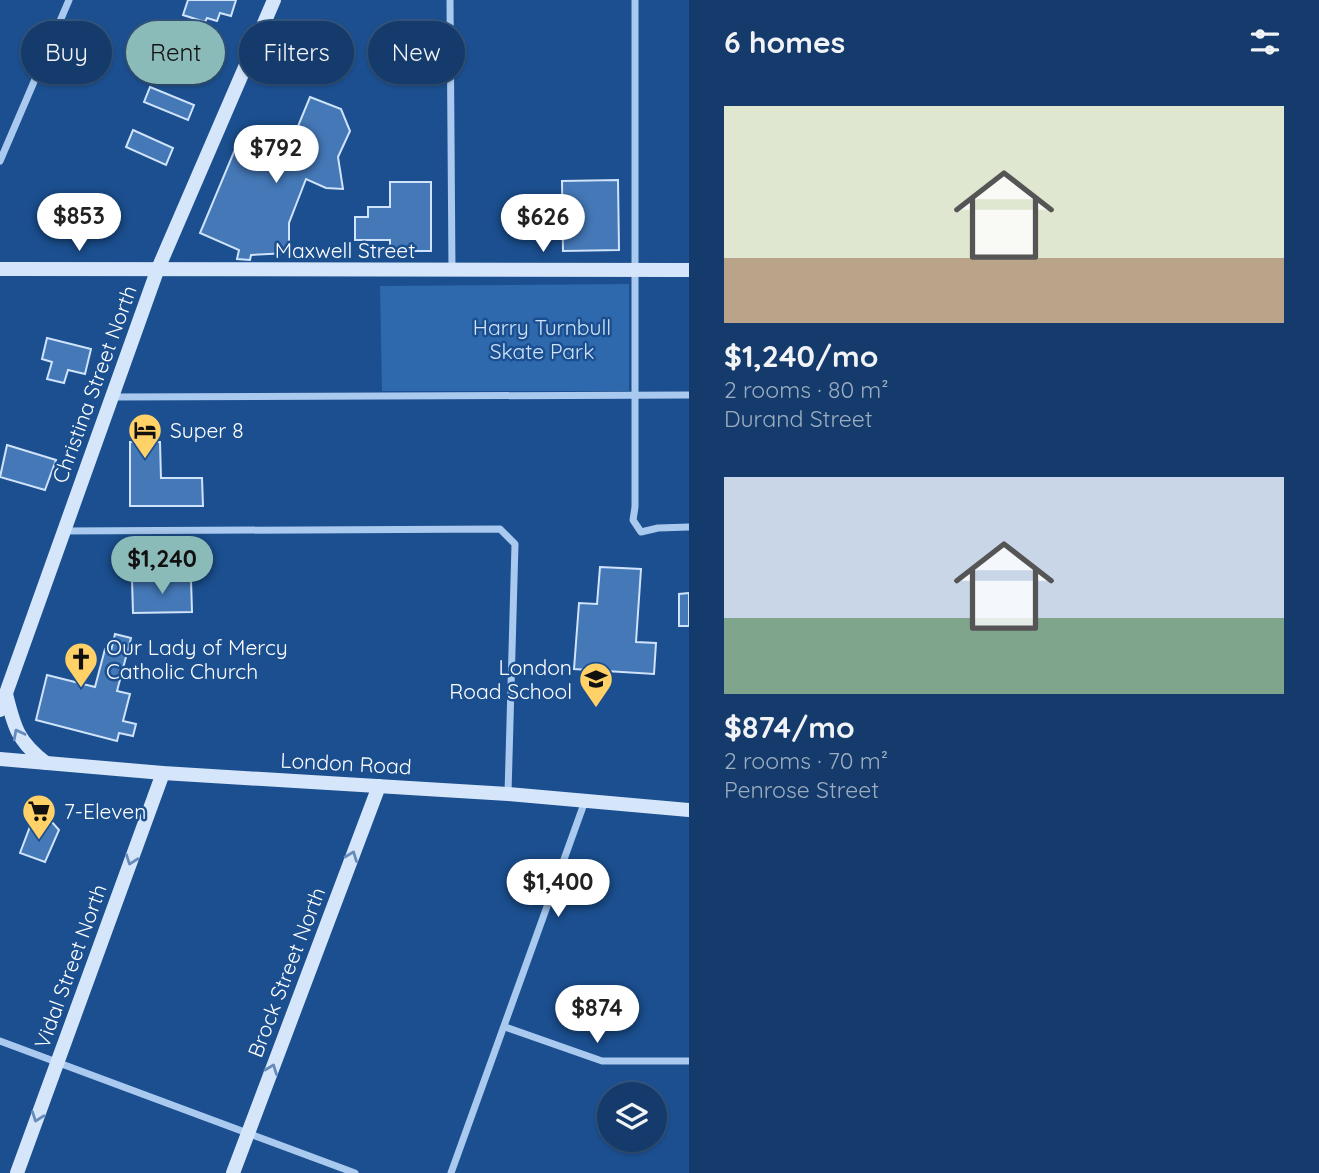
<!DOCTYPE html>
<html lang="en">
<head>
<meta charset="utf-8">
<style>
  body { margin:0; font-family:Quicksand,sans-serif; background:#1d4271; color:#f1f3f6; height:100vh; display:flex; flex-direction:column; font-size:26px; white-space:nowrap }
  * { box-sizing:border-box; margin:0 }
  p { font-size:23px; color:#9dadc1 }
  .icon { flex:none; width:38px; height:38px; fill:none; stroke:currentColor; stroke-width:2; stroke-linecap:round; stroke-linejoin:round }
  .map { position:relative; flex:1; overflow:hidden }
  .sheet { display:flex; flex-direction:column; background:#143b6b; width:630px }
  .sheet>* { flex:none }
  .top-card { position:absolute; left:21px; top:21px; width:562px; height:63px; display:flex; gap:14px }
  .tools { position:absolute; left:597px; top:1082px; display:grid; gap:14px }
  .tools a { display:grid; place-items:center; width:70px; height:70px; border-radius:50%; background:#143b6b; box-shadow:0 2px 5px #0004,0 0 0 2px #33557e; font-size:35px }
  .price { position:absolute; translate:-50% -60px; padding:0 16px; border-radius:24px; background:#fff; color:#222; font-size:23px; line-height:46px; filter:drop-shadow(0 2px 4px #0008) }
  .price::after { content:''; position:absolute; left:50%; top:42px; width:21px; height:16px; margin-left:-10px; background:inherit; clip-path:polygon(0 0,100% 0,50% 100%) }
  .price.current { background:#8bbbb9; color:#111 }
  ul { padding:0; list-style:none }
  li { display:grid; align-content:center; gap:14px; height:371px; padding:0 35px }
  li span { display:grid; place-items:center; height:217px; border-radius:0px; color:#555 }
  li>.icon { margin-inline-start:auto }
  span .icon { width:126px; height:126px; fill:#fffc; stroke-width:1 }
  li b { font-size:30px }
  h2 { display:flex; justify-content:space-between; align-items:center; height:84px; padding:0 35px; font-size:30px }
  .chip { padding:0 24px; border-radius:32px; background:#143b6b; box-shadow:0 2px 5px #0004,0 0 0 2px #33557e; font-size:24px; line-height:63px }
  .chip.current { background:#8bbbb9; color:#111 }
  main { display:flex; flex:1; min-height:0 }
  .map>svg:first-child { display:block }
  .park { fill:#2e69ad }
  .building { fill:#4478b7; stroke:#cfe3fa; stroke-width:2 }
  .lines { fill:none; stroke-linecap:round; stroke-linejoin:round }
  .street { stroke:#a9c9ee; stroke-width:7 }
  .secondary { stroke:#d6e6fa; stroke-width:14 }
  .oneway { stroke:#668bba }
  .labels { text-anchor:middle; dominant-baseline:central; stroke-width:5; stroke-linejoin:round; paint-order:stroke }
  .street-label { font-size:21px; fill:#fff; stroke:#1b4f8f }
  .park-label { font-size:21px; fill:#cfe3fa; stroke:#1b4f8f }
  .poi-label { font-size:21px; fill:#fff; stroke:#1b4f8f; text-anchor:start }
</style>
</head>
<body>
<main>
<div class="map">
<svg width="689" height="1173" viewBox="0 0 689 1173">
  <rect width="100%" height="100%" fill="#1b4f8f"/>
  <path class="park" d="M 629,284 L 629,391 L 382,391 L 380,286 Z"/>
  <g class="building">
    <path d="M 188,0 L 236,0 L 231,16 L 220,13 L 217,21 L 207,18 L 205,22 L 183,15 Z"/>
    <path d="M 150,87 L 194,105 L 188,120 L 144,102 Z"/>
    <path d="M 310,97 L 341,109 L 350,131 L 338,157 L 343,189 L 326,188 L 306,179 L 289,223 L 289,253 L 251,255 L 250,260 L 237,259 L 239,250 L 200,233 L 236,147 L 282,165 Z"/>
    <path d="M 133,130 L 173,148 L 166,165 L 126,147 Z"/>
    <path d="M 618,180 L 619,250 L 563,251 L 562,181 Z"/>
    <path d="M 390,182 L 431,182 L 431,251 L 390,251 L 390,240 L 355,240 L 355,217 L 368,217 L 368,207 L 390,207 Z"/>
    <path d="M 47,338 L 91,349 L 85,374 L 68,370 L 64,383 L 47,379 L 52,362 L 42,359 Z"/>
    <path d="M 130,442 L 160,442 L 161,478 L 202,478 L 203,506 L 130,506 Z"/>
    <path d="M 7,445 L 56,460 L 45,490 L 0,477 Z"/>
    <path d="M 600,567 L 641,569 L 636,642 L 656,643 L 654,674 L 574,669 L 579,603 L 597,604 Z"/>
    <path d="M 191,579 L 192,612 L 133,613 L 132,580 Z"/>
    <path d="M 689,593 L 689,626 L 679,626 L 679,594 Z"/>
    <path d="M 115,634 L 131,638 L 117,691 L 130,694 L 123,721 L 136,724 L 133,736 L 119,733 L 117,741 L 36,720 L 47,675 L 95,687 L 105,649 L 111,651 Z"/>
    <path d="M 41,818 L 52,822 L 59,830 L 45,862 L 20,853 L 31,824 Z"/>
  </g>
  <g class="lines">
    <g class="street">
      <path d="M 450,0 L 452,271"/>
      <path d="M 635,0 L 635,507 L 633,520 L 641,532 L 658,528 L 689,527"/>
      <path d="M 0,161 L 69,0"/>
      <path d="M 112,397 L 689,395"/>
      <path d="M 63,531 L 500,529 L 515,544 L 508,793"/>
      <path d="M 505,1027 L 602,1061 L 689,1061"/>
      <path d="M 0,1041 L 355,1173"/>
      <path d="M 451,1173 L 585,801"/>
    </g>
    <g class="secondary">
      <path d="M 0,269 L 689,270"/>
      <path d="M 6,694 C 14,727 18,742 46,763"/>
      <path d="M 0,710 L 157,271 L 274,0"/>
      <path d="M 0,759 L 163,773 L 508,794 L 689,810"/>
      <path d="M 17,1173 L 163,773"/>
      <path d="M 233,1173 L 379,786"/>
    </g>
  </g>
  <defs><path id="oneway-chevron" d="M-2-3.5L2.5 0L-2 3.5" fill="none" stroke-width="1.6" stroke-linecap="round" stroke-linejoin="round" transform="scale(1.75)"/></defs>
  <g class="oneway">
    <use href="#oneway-chevron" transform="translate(18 734) rotate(-117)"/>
    <use href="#oneway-chevron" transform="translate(352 856) rotate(-69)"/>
    <use href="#oneway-chevron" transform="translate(131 860) rotate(110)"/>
    <use href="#oneway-chevron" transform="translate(272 1069) rotate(-69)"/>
    <use href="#oneway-chevron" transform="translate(37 1117) rotate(110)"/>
  </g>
  <defs>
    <g id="hotel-pin" transform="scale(1.75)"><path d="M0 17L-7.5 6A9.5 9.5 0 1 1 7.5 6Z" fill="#ffd166" stroke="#1b4f8f"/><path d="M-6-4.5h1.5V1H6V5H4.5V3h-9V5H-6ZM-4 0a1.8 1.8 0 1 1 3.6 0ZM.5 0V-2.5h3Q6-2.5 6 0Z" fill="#111"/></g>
    <g id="church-pin" transform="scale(1.75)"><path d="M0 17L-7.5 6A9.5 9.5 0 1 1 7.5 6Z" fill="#ffd166" stroke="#1b4f8f"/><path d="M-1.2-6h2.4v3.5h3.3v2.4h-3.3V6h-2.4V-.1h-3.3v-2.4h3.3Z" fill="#111"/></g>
    <g id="school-pin" transform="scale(1.75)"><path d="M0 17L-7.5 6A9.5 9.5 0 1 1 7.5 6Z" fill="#ffd166" stroke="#1b4f8f"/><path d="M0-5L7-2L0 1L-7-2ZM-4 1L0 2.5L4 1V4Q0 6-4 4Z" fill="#111"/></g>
    <g id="supermarket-pin" transform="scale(1.75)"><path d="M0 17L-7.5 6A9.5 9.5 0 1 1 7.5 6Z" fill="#ffd166" stroke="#1b4f8f"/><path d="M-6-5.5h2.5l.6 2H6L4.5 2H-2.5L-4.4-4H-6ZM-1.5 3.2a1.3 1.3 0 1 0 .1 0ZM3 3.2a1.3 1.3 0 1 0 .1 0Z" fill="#111"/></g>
  </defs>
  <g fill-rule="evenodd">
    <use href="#hotel-pin" x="145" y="430"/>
    <use href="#church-pin" x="81" y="659"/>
    <use href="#school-pin" x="596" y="679"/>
    <use href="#supermarket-pin" x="39" y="811"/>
  </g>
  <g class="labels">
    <g class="street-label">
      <text x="345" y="250">Maxwell Street</text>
      <text transform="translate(94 384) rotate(-70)">Christina Street North</text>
      <text transform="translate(346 763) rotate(3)">London Road</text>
      <text transform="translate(70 966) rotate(-70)">Vidal Street North</text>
      <text transform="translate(286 972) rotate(-69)">Brock Street North</text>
    </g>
    <g class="park-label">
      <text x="542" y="327">Harry Turnbull<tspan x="542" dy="24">Skate Park</tspan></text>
    </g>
    <g class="poi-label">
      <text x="170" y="430">Super 8</text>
      <text x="106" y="647">Our Lady of Mercy<tspan x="106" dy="24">Catholic Church</tspan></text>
      <text x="572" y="667" text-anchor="end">London<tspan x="572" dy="24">Road School</tspan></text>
      <text x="64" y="811">7-Eleven</text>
    </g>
  </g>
</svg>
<div class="tools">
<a><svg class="icon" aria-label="layers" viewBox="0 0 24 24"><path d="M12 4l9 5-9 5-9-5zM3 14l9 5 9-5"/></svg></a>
</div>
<b class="price" style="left:276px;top:185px">$792</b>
<b class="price" style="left:79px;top:253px">$853</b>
<b class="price" style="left:543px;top:254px">$626</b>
<b class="price current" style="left:162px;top:596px">$1,240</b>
<b class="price" style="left:558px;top:919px">$1,400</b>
<b class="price" style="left:597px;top:1045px">$874</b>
<div class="top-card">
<a class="chip">Buy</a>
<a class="chip current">Rent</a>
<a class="chip">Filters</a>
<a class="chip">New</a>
</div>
</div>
<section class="sheet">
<h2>6 homes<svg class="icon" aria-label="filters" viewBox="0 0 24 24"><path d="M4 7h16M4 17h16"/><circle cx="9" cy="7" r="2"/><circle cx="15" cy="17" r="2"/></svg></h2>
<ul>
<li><span style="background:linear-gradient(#dfe7d0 70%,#b9a48a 0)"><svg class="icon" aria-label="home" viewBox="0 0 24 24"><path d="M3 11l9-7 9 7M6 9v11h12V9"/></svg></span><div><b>$1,240/mo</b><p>2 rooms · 80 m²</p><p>Durand Street</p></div></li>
<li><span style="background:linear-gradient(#c9d6e8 65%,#7fa58c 0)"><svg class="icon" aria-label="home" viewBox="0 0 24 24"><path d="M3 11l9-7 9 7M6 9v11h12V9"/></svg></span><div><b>$874/mo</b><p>2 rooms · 70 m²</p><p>Penrose Street</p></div></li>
</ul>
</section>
</main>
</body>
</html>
